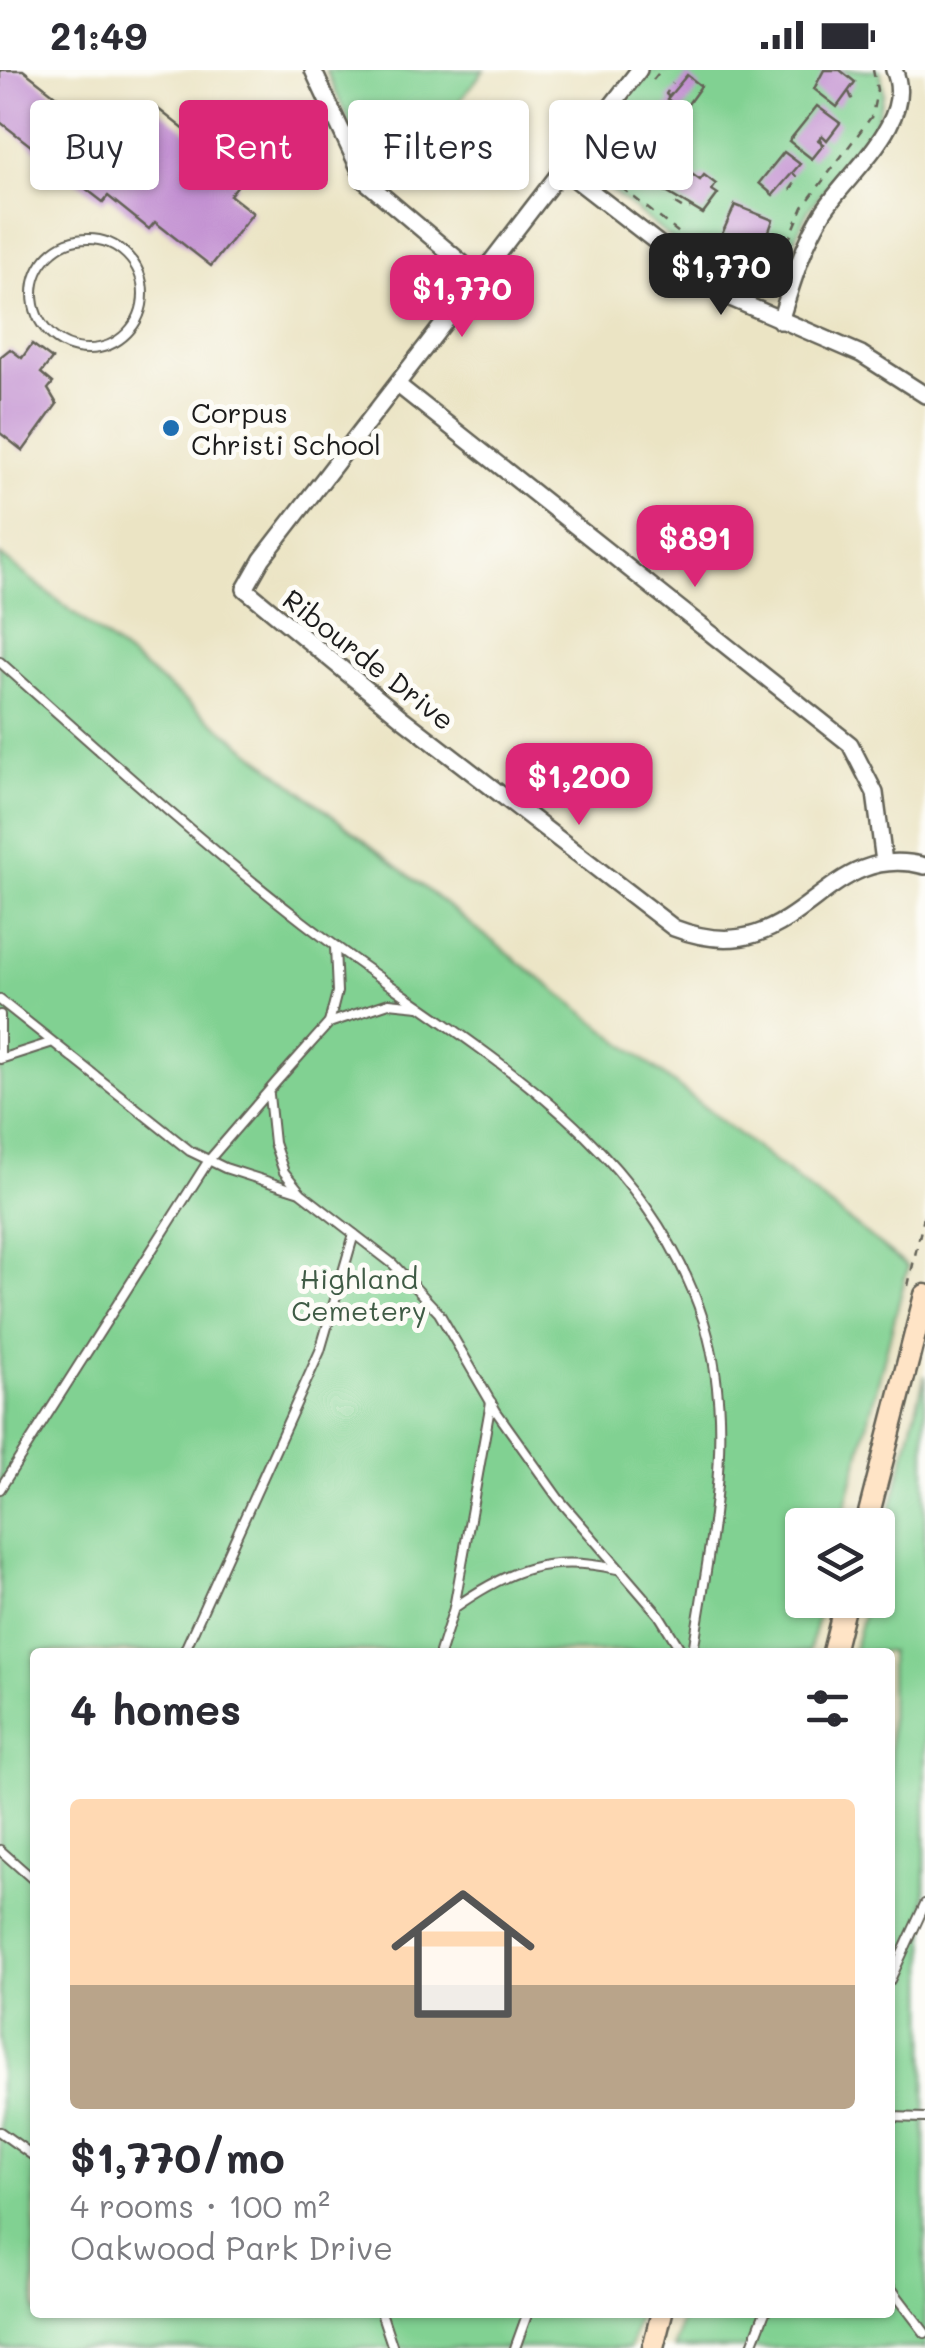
<!DOCTYPE html>
<html lang="en">
<head>
<meta charset="utf-8">
<style>
  body { margin:0; font-family:Mali,sans-serif; background:#f2f2f3; color:#2b2b33; height:100vh; display:flex; flex-direction:column; font-size:38px; white-space:nowrap }
  * { box-sizing:border-box; margin:0 }
  p { font-size:32px; color:#7c7c81 }
  .icon { flex:none; width:55px; height:55px; fill:none; stroke:currentColor; stroke-width:2; stroke-linecap:round; stroke-linejoin:round }
  .map { position:relative; flex:1; overflow:hidden }
  .details { position:absolute; left:30px; top:1578px; width:865px; height:670px; display:flex; flex-direction:column; background:#fff; border-radius:10px; box-shadow:0 2px 8px #0004 }
  .details>* { flex:none }
  .banner { position:absolute; left:30px; top:30px; width:865px; height:90px; display:flex; gap:20px }
  .buttons { position:absolute; left:785px; top:1438px; display:grid; gap:20px }
  .buttons a { display:grid; place-items:center; width:110px; height:110px; border-radius:10px; background:#fff; box-shadow:0 2px 8px #0004; font-size:50px }
  .price { position:absolute; translate:-50% -85px; padding:0 22px; border-radius:20px; background:#db2777; color:#fff; font-size:32px; line-height:65px; filter:drop-shadow(0 2px 5px #0008) }
  .price::after { content:''; position:absolute; left:50%; top:60px; width:30px; height:22px; margin-left:-15px; background:inherit; clip-path:polygon(0 0,100% 0,50% 100%) }
  .price.on { background:#222; color:#fff }
  ul { padding:0; list-style:none }
  li { display:grid; align-content:center; gap:20px; height:530px; padding:0 40px }
  li+li { border-top:2px solid #e1e1e2 }
  li span { display:grid; place-items:center; height:310px; border-radius:10px; color:#555 }
  li>.icon { margin-inline-start:auto }
  span .icon { width:180px; height:180px; fill:#fffc; stroke-width:1 }
  li b { font-size:42px }
  h2 { display:flex; justify-content:space-between; align-items:center; height:120px; padding:0 40px; font-size:42px }
  .pill { padding:0 35px; border-radius:10px; background:#fff; box-shadow:0 2px 8px #0004; font-size:35px; line-height:90px }
  .pill.on { background:#db2777; color:#fff }
  .status { display:flex; justify-content:space-between; align-items:center; height:70px; padding:0 50px; background:#fff; direction:ltr }
  .status svg { height:28px; fill:currentColor }
  .map>svg:first-child { display:block }
  .green { fill:#81d192; stroke:#4e7657; stroke-width:2.5 }
  .building { fill:#c290d1 }
  .lines { fill:none; stroke-linecap:round; stroke-linejoin:round }
  .lane-casing { stroke:#646257; stroke-width:12 }
  .street-casing { stroke:#646257; stroke-width:20 }
  .secondary-casing { stroke:#646257; stroke-width:25 }
  .path { stroke:#646257; stroke-width:2.5; stroke-dasharray:8 8; stroke-linecap:butt }
  .lane { stroke:#fff; stroke-width:8 }
  .street { stroke:#fff; stroke-width:15 }
  .secondary { stroke:#ffe4c6; stroke-width:20 }
  .poi-dot { fill:#1f6fb2; stroke:#fdfcf7; stroke-width:4 }
  .labels { text-anchor:middle; dominant-baseline:central; stroke-width:10; stroke-linejoin:round; paint-order:stroke }
  .poi-label { font-size:28px; fill:#1c1c1c; stroke:#fdfcf7; text-anchor:start }
  .street-label { font-size:28px; fill:#1c1c1c; stroke:#fdfcf7 }
  .park-label { font-size:28px; fill:#3f5b45; stroke:#fdfcf7 }
</style>
</head>
<body>
<div class="status"><b>21:49</b><svg viewBox="0 0 49 12"><path d="M0 12V9h3v3zM5 12V6h3v6zM10 12V3h3v9zM15 12V0h3v12zM26 1h20v11H26zM47 4h2v5h-2z"/></svg></div>
<div class="map">
<svg width="925" height="2278" viewBox="0 0 925 2278">
  <rect width="100%" height="100%" fill="#fdfcf7"/>
  <filter id="ink" filterUnits="userSpaceOnUse"><feTurbulence type="fractalNoise" baseFrequency=".01" numOctaves="2"/><feDisplacementMap in="SourceGraphic" scale="20" xChannelSelector="R" yChannelSelector="G"/><feConvolveMatrix kernelMatrix="1 2 1 2 8 2 1 2 1" color-interpolation-filters="sRGB"/></filter>
  <filter id="wash" filterUnits="userSpaceOnUse"><feTurbulence type="fractalNoise" baseFrequency=".0048" numOctaves="4" result="noise"/><feDisplacementMap in="SourceGraphic" scale="40" xChannelSelector="R" yChannelSelector="G"/><feGaussianBlur stdDeviation="2.25" result="paint"/><feColorMatrix in="noise" values="0 0 0 0 0 0 0 0 0 0 0 0 0 0 0 0 0 1.4 0 .05"/><feComposite in="paint" operator="in"/></filter>
  <g filter="url(#wash)">
    <rect width="100%" height="100%" fill="#ebe4c4"/>
    <g class="green">
      <path d="M 326,0 L 484,0 L 390,120 L 368,95 Z"/>
      <path d="M 648,0 L 880,0 L 884,22 L 875,55 L 808,141 L 771,219 L 748,225 L 723,211 L 590,103 C 579,68 628,26 648,0 Z"/>
      <path d="M 0,485 L 908,1197 L 841,1455 L 802,1455 L 802,1530 L 822,1530 L 809,1582 L 35,1582 L 35,2242 L 639,2243 L 630,2278 L 0,2278 Z"/>
      <path d="M 925,1305 L 925,2278 L 674,2278 L 683,2243 L 890,2242 L 890,1582 L 853,1582 L 867,1530 L 878,1530 L 878,1489 Z"/>
    </g>
    <g id="blocks">
      <g class="building">
        <path d="M 0,0 L 23,0 L 124,79 L 157,38 L 234,99 L 228,107 L 238,115 L 230,125 L 253,143 L 211,196 L 155,152 L 149,159 L 108,126 L 103,132 L 0,52 Z"/>
        <path d="M 824,0 L 840,0 L 855,12 L 837,37 L 814,19 Z"/>
        <path d="M 687,5 L 701,16 L 678,48 L 665,38 L 671,32 L 667,29 Z"/>
        <path d="M 817,36 L 840,53 L 827,70 L 822,65 L 818,70 L 824,74 L 812,89 L 789,71 Z"/>
        <path d="M 645,58 L 671,78 L 651,105 L 640,93 L 635,100 L 621,89 Z"/>
        <path d="M 784,82 L 800,94 L 773,125 L 759,113 Z"/>
        <path d="M 686,100 L 700,110 L 704,105 L 716,114 L 712,120 L 718,124 L 703,144 L 666,122 Z"/>
        <path d="M 735,135 L 773,150 L 759,189 L 740,182 L 744,171 L 722,164 Z"/>
        <path d="M 32,274 L 52,289 L 41,303 L 53,313 L 48,319 L 57,334 L 23,381 L 0,363 L 0,287 L 10,279 L 22,288 Z"/>
      </g>
    </g>
  </g>
  <g filter="url(#ink)">
    <use href="#blocks" fill-opacity="0" stroke="#646257" stroke-width="2.5"/>
    <g class="lines">
      <g class="lane-casing">
        <g id="lane">
          <circle cx="88" cy="224" r="55"/>
          <path d="M 0,592 C 97,678 191,764 293,844 C 445,965 640,1051 704,1252 C 737,1358 709,1476 693,1582"/>
          <path d="M 0,930 L 190,1081 L 225,1098 L 300,1122"/>
          <path d="M 0,945 L 0,986"/>
          <path d="M 329,953 L 337,922 L 335,877"/>
          <path d="M 0,989 L 50,973"/>
          <path d="M 269,1025 L 274,1073 L 284,1102 L 301,1123 L 393,1194 L 439,1243 L 496,1341 L 558,1428 L 659,1545 L 682,1582"/>
          <path d="M 0,1419 L 209,1090 L 278,1010 L 329,953 L 389,933 L 419,936"/>
          <path d="M 454,1538 C 509,1499 549,1484 617,1499"/>
          <path d="M 184,1582 L 320,1281 L 354,1164"/>
          <path d="M 440,1582 L 454,1538 L 491,1332"/>
          <path d="M 0,1780 L 35,1811"/>
          <path d="M 890,1910 L 925,1834"/>
          <path d="M 890,2047 L 925,2048"/>
          <path d="M 0,2062 L 35,2087"/>
          <path d="M 890,2217 L 925,2263"/>
          <path d="M 381,2242 L 393,2278"/>
          <path d="M 515,2278 L 528,2242"/>
          <path d="M 751,2278 L 765,2242"/>
        </g>
      </g>
      <g class="street-casing">
        <g id="street">
          <path d="M 313,0 L 365,111 L 481,209"/>
          <path d="M 639,0 L 262,489 L 245,519 L 403,649 L 674,858 C 801,907 818,768 925,796"/>
          <path d="M 565,101 L 726,226 L 861,284 L 925,325"/>
          <path d="M 780,251 C 792,214 803,174 824,141 C 848,103 917,50 894,0"/>
          <path d="M 398,315 L 850,674 L 875,723 L 884,792"/>
        </g>
      </g>
      <g class="secondary-casing">
        <g id="secondary">
          <path d="M 866,1455 L 925,1225"/>
          <path d="M 833,1582 L 846,1530"/>
          <path d="M 653,2278 L 662,2242"/>
        </g>
      </g>
      <g class="path">
        <path d="M 653,10 L 661,0"/>
        <path d="M 849,22 L 853,31"/>
        <path d="M 669,27 L 666,24 L 673,13"/>
        <path d="M 820,68 L 823,79"/>
        <path d="M 600,80 L 598,93 L 603,103 L 727,201 L 759,216 L 774,204 L 803,137 L 872,46 L 877,20 L 873,0"/>
        <path d="M 620,85 L 618,92 L 632,103 L 641,95"/>
        <path d="M 790,120 L 798,109 L 793,103"/>
        <path d="M 675,134 L 685,140 L 690,138"/>
        <path d="M 739,190 L 736,186 L 743,170"/>
        <path d="M 908,1216 L 925,1142"/>
      </g>
      <use href="#lane" class="lane"/>
      <use href="#street" class="street"/>
      <use href="#secondary" class="secondary"/>
    </g>
  </g>
  <circle class="poi-dot" cx="171" cy="358" r="10"/>
  <g class="labels">
    <g class="poi-label">
      <text x="191" y="342">Corpus<tspan x="191" dy="32">Christi School</tspan></text>
    </g>
    <g class="street-label">
      <text transform="translate(369 589) rotate(38)">Ribourde Drive</text>
    </g>
    <g class="park-label">
      <text x="359" y="1208">Highland<tspan x="359" dy="32">Cemetery</tspan></text>
    </g>
  </g>
</svg>
<div class="buttons">
<a><svg class="icon" aria-label="layers" viewBox="0 0 24 24"><path d="M12 4l9 5-9 5-9-5zM3 14l9 5 9-5"/></svg></a>
</div>
<b class="price on" style="left:721px;top:248px">$1,770</b>
<b class="price" style="left:462px;top:270px">$1,770</b>
<b class="price" style="left:695px;top:520px">$891</b>
<b class="price" style="left:579px;top:758px">$1,200</b>
<div class="banner">
<a class="pill">Buy</a>
<a class="pill on">Rent</a>
<a class="pill">Filters</a>
<a class="pill">New</a>
</div>
<section class="details">
<h2>4 homes<svg class="icon" aria-label="filters" viewBox="0 0 24 24"><path d="M4 7h16M4 17h16"/><circle cx="9" cy="7" r="2"/><circle cx="15" cy="17" r="2"/></svg></h2>
<ul>
<li><span style="background:linear-gradient(#ffd9b3 60%,#b9a48a 0)"><svg class="icon" aria-label="home" viewBox="0 0 24 24"><path d="M3 11l9-7 9 7M6 9v11h12V9"/></svg></span><div><b>$1,770/mo</b><p>4 rooms · 100 m²</p><p>Oakwood Park Drive</p></div></li>
</ul>
</section>
</div>
</body>
</html>
